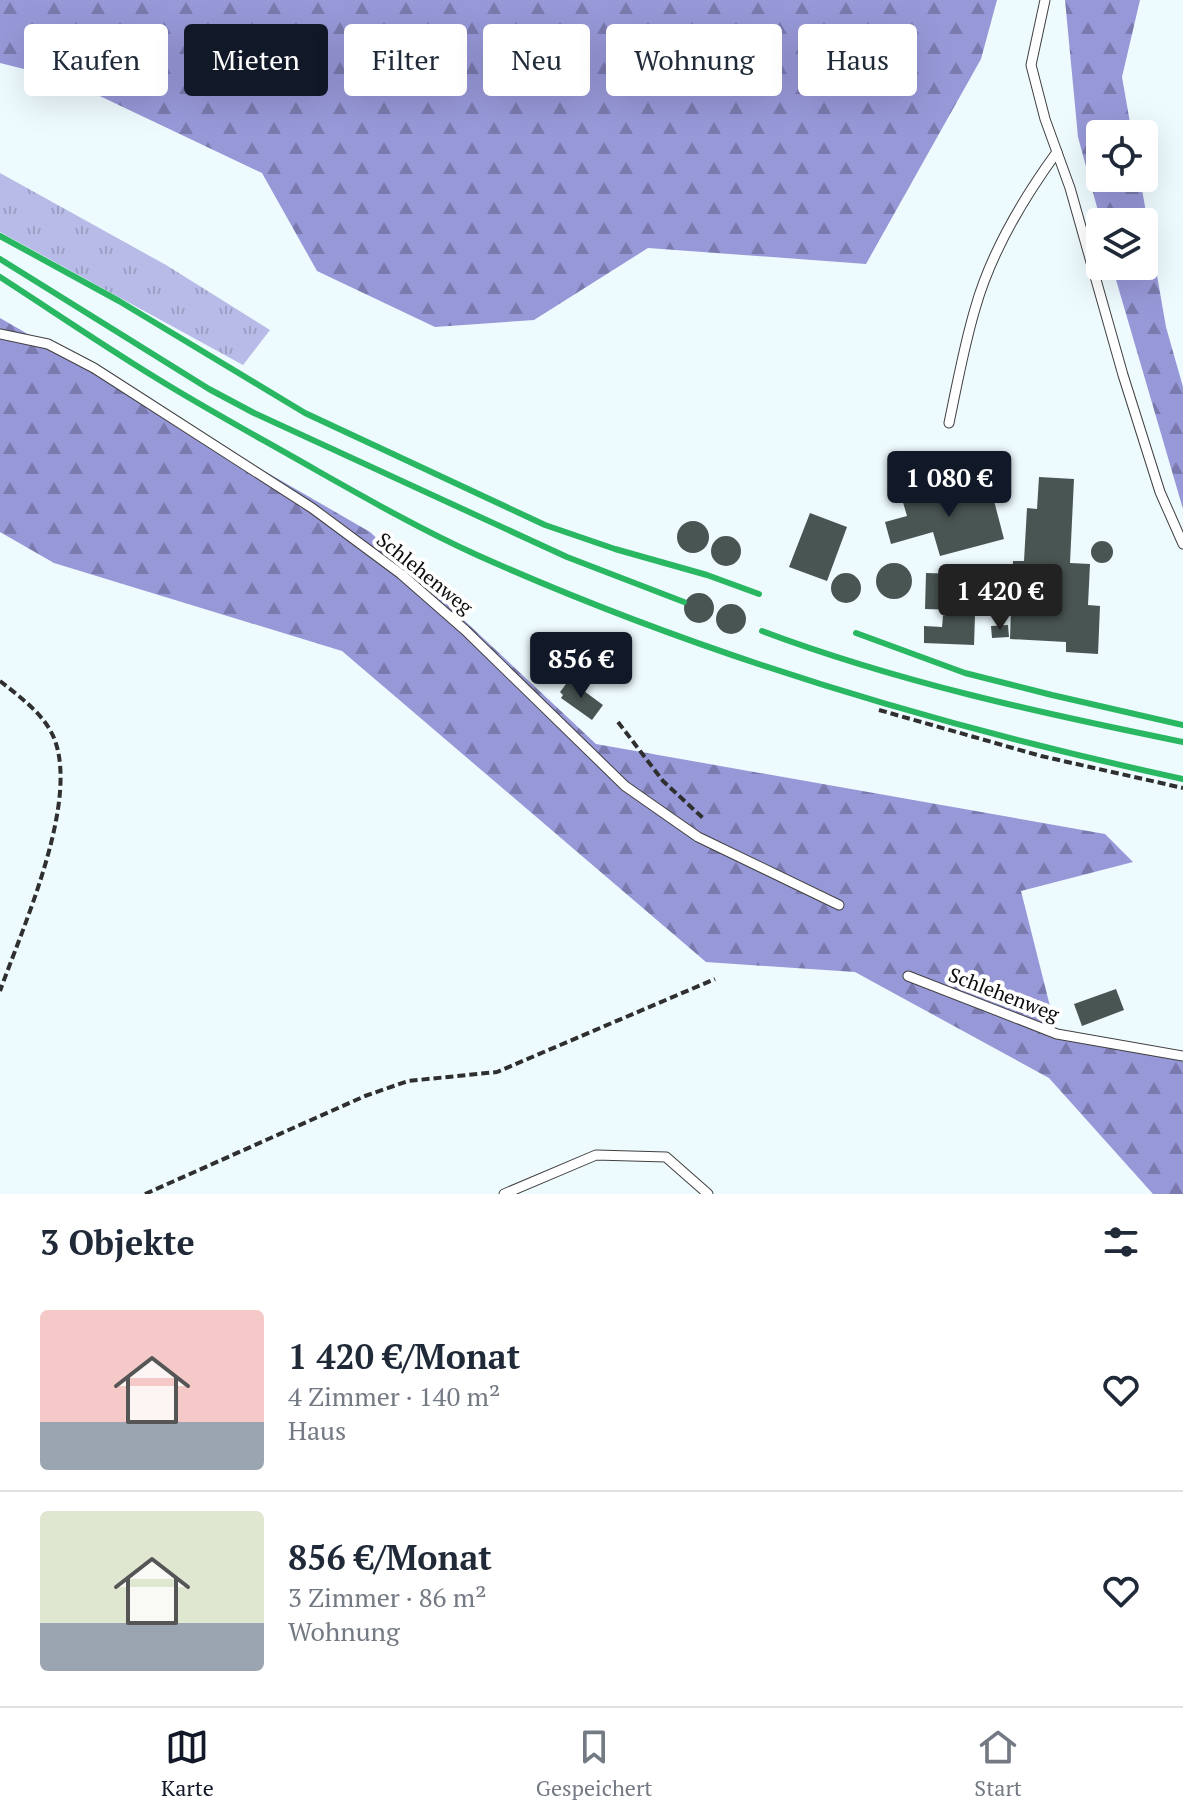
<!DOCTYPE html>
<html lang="de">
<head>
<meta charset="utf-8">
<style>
  body { margin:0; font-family:"PT Serif",serif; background:#f2f2f3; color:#1f2937; height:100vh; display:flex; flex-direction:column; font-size:30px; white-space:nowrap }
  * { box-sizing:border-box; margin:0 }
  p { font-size:26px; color:#747a83 }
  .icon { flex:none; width:44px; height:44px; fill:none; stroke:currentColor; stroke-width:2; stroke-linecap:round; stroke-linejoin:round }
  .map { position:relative; height:1194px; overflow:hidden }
  .side { display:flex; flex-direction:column; background:#fff; flex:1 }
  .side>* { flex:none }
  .guide { position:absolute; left:24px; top:24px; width:1136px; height:72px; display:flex; gap:16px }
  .controls { position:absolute; left:1086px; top:120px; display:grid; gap:16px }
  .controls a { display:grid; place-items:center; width:72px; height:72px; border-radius:8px; background:#fff; box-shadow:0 8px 32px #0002; font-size:40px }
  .price { position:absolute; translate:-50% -68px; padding:0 18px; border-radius:8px; background:#111827; color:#fff; font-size:26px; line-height:52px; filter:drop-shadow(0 2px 4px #0008) }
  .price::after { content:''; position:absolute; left:50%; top:48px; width:24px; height:18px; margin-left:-12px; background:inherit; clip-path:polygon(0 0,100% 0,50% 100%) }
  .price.on { background:#222; color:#fff }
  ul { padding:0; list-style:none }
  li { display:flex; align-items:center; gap:24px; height:200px; padding:0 40px }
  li+li { border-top:2px solid #e0e1e3 }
  li span { display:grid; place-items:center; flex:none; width:224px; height:160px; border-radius:8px; color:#555 }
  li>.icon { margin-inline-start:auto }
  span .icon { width:96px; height:96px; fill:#fffc; stroke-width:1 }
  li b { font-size:34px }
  h2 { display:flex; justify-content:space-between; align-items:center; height:96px; padding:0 40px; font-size:34px }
  .pill { padding:0 28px; border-radius:8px; background:#fff; box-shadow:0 8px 32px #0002; font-size:28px; line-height:72px }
  .pill.on { background:#111827; color:#fff }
  .tabs { display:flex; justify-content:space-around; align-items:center; height:112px; border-top:2px solid #e0e1e3; background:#fff; font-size:22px; color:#747a83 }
  .tabs a { display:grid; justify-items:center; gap:4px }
  .tabs .on { color:#111827 }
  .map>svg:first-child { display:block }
  .grass { fill:url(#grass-tufts) }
  .forest { fill:url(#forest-firs) }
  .building { fill:#495553 }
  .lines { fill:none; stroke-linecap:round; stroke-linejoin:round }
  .service-casing { stroke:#404040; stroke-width:11 }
  .path { stroke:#2f2f2f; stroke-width:4; stroke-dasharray:8 4; stroke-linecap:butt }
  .service { stroke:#fff; stroke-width:9 }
  .rail { stroke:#29b861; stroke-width:6 }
  .labels { text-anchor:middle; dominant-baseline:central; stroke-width:8; stroke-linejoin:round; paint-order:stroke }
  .street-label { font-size:20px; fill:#0d0d0d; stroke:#fff }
</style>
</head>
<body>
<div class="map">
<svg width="1183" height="1194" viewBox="0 0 1183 1194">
  <defs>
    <pattern id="grass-tufts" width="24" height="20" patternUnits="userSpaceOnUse" patternTransform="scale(2)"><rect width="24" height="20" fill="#b8bbe7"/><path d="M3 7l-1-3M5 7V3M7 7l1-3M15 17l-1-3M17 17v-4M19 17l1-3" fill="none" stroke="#9da0c5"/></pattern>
    <pattern id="forest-firs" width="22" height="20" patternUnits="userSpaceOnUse" patternTransform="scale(2)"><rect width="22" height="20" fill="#9798d8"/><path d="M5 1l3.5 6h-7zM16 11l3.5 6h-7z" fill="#7a7aae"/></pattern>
  </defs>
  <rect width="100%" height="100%" fill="#edfafe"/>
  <path class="grass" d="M 0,173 L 166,265 L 270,330 L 243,365 L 0,232 Z"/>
  <g class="forest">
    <path d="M 0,0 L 997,0 L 981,59 L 866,264 L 648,248 L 534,320 L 435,327 L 317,271 L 262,173 L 64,79 L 0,63 Z"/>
    <path d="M 1065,0 L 1140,0 L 1122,77 L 1132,134 L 1100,134 L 1100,178 L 1140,178 L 1166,327 L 1183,387 L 1183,509 L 1112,266 L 1144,266 L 1144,222 L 1101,222 L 1078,137 Z"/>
    <path d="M 0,318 L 370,532 L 596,744 L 1105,834 L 1133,862 L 1021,891 L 1057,1034 L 1183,1054 L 1183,1194 L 1153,1194 L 1049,1078 L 855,972 L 706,962 L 342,651 L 54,563 L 0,532 Z"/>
  </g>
  <g class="building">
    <path d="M 1039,477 L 1074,479 L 1070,563 L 1090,564 L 1088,605 L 1100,606 L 1098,654 L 1066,652 L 1066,642 L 1010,639 L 1011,609 L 1008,614 L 1000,616 L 991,610 L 991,602 L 997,596 L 1005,597 L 1011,604 L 1013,561 L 1024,561 L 1027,508 L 1037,509 Z"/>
    <path d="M 967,482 L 971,499 L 992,493 L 1004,539 L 940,556 L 933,532 L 891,544 L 885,522 L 907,516 L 902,499 Z"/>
    <path d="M 810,513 L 847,527 L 827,581 L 789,567 Z"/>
    <circle cx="693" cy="537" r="16"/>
    <circle cx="726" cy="551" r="15"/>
    <circle cx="1102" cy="552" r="11"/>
    <circle cx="894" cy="581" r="18"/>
    <circle cx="989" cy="578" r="10"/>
    <circle cx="846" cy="588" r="15"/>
    <path d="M 926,573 L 958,574 L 958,586 L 976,586 L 974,645 L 924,643 L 924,626 L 942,627 L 943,616 L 956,616 L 957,610 L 925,609 Z"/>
    <circle cx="699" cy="608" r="15"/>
    <circle cx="731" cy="619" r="15"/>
    <path d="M 1008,625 L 1009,637 L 992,638 L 991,626 Z"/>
    <path d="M 569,680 L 603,705 L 592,720 L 561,698 L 563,695 L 560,692 Z"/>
    <path d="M 1116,989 L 1124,1010 L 1082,1026 L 1074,1004 Z"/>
  </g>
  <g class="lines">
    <g class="service-casing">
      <g id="service">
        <path d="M 1045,0 L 1031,65 L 1045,119 L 1070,188 L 1123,375 L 1160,492 L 1183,544"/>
        <path d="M 0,334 L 48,344 L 94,368 L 312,508 L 401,574 L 465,630 L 625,786 L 698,837 L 839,905"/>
        <path d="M 949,423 C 957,385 964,346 975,309 C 991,252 1022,200 1057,152"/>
        <path d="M 908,976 L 1057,1034 L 1183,1056"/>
        <path d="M 504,1194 L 596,1155 L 666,1157 L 708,1194"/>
      </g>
    </g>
    <g class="path">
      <path d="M 0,681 C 20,697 44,714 54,738 C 80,802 22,929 0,991"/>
      <path d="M 879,710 L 1041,756 L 1183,788"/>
      <path d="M 618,722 L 663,781 L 704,819"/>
      <path d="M 145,1194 L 365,1096 L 408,1081 L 497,1072 L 715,979"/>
    </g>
    <use href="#service" class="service"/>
    <g class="rail">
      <path d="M 0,236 L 119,301 L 305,413 L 545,525 L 615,549 L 707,575 L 759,594"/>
      <path d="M 0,259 L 209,389 L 254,413 L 567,557 L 684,602"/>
      <path d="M 0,277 C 51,310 101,344 153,376 C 206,409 262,439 316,470 C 369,500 422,530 477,555 C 703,656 942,727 1183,779"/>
      <path d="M 762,631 C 898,682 1040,713 1183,742"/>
      <path d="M 856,633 L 965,673 L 1052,695 L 1183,725"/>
    </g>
  </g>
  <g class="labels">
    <g class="street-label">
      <text transform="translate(425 573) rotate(39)">Schlehenweg</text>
      <text transform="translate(1004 994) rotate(21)">Schlehenweg</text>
    </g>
  </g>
</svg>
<div class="controls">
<a><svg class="icon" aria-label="locate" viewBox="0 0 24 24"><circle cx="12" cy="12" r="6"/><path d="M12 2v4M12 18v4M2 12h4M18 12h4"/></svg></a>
<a><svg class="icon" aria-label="layers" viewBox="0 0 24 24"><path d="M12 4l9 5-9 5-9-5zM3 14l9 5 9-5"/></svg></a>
</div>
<b class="price" style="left:949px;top:519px">1 080 €</b>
<b class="price on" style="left:1000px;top:632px">1 420 €</b>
<b class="price" style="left:581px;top:700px">856 €</b>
<div class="guide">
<a class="pill">Kaufen</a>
<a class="pill on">Mieten</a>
<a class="pill">Filter</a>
<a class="pill">Neu</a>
<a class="pill">Wohnung</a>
<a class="pill">Haus</a>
</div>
</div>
<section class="side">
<h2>3 Objekte<svg class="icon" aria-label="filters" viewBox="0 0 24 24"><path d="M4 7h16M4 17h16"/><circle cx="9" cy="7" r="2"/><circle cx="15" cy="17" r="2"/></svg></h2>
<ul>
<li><span style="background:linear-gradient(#f6c9c9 70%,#9aa5b1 0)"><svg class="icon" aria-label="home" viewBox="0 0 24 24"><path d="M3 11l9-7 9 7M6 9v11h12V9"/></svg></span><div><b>1 420 €/Monat</b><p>4 Zimmer · 140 m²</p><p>Haus</p></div><svg class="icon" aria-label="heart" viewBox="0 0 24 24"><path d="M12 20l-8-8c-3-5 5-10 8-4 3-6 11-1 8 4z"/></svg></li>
<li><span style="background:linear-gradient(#dfe7d0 70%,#9aa5b1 0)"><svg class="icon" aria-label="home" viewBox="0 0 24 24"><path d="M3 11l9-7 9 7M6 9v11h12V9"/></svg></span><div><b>856 €/Monat</b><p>3 Zimmer · 86 m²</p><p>Wohnung</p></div><svg class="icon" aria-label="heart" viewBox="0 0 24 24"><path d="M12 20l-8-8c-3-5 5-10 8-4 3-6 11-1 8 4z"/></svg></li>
</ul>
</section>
<nav class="tabs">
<a class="on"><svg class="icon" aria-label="map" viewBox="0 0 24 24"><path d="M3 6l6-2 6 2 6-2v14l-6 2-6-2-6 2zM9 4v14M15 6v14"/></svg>Karte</a>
<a><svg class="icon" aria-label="saved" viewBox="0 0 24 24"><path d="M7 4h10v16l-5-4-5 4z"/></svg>Gespeichert</a>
<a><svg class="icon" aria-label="home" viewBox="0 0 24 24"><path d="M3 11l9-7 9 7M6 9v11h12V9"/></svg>Start</a>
</nav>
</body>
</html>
